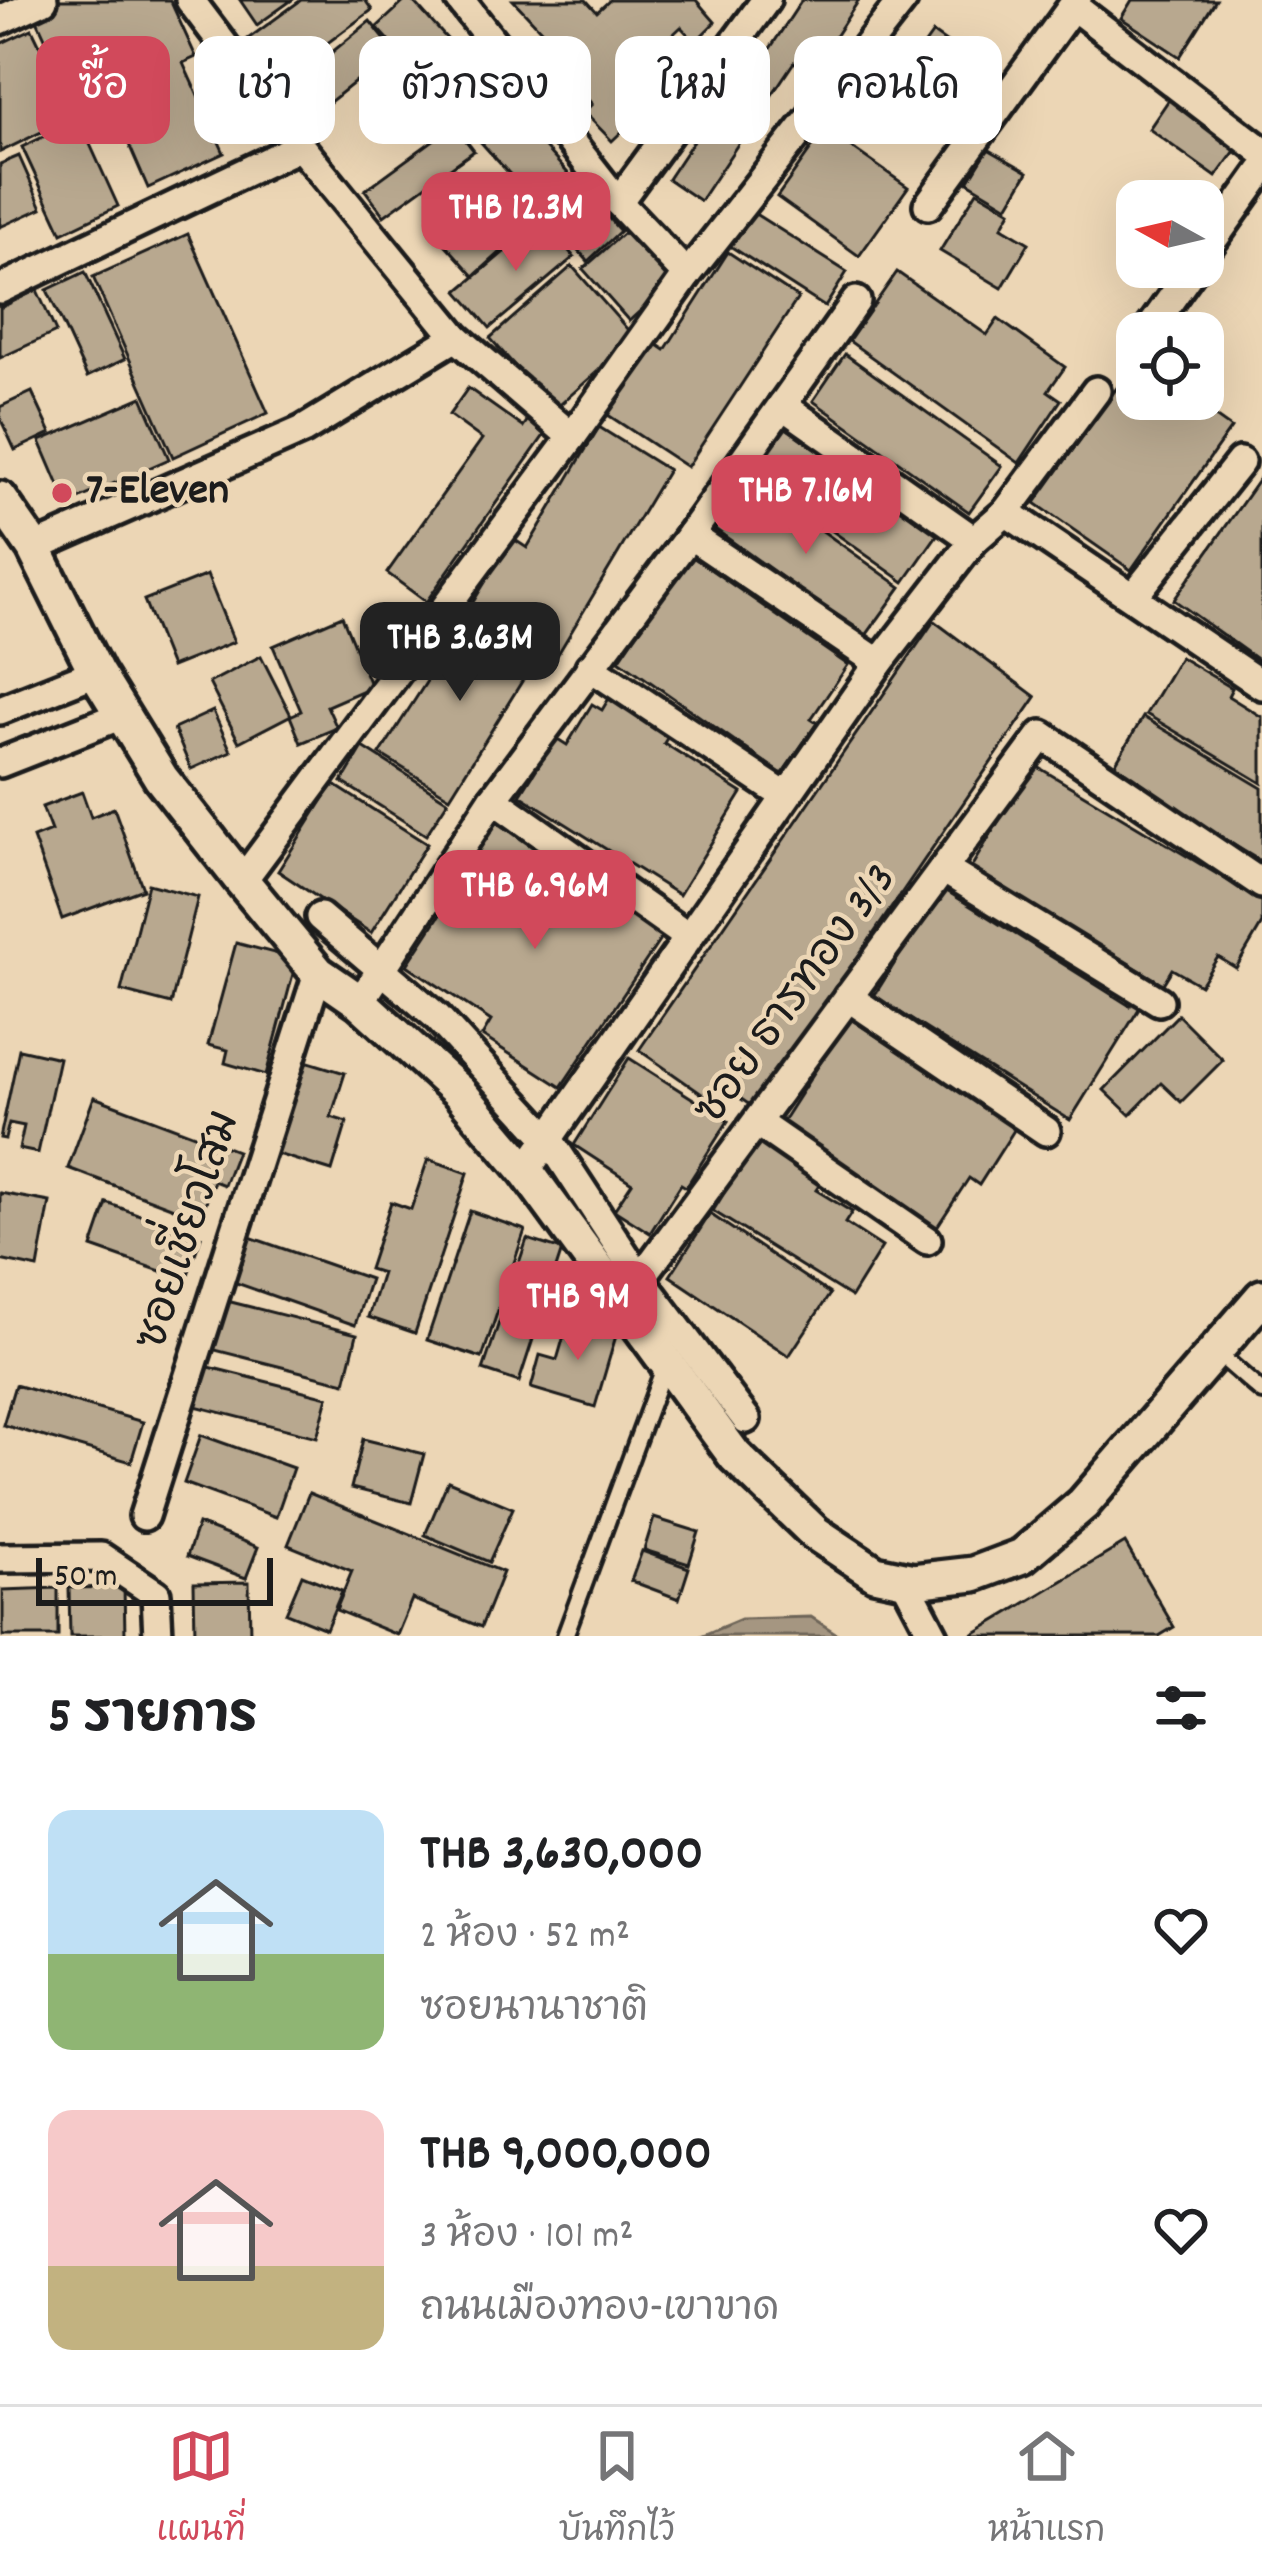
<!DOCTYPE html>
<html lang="th">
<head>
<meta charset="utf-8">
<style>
  body { margin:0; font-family:Dekko,"Playpen Sans Thai",sans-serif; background:#f6f6f6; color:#202124; height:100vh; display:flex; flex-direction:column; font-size:45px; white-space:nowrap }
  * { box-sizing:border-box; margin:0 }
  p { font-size:39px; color:#757577 }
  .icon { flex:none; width:66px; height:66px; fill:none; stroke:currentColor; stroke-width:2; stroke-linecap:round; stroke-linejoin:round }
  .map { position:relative; height:1636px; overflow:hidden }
  .side { display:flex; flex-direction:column; background:#fff; flex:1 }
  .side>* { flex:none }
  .guide { position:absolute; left:36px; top:36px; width:1191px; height:108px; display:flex; gap:24px }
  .needle { width:78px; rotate:278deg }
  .controls { position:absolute; left:1116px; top:180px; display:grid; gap:24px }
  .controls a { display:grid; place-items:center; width:108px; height:108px; border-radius:24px; background:#fff; box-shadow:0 12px 48px #0002; font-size:60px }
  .scale { position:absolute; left:36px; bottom:30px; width:237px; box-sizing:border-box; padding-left:12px; border:6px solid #1c1c1c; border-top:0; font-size:33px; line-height:42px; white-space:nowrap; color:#1c1c1c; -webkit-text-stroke:9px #ecd6b5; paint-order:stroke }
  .price { position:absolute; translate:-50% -102px; padding:0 27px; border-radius:24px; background:#d1495b; color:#fff; font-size:39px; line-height:78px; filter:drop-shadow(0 3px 6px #0008) }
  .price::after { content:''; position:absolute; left:50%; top:72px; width:36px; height:27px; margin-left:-18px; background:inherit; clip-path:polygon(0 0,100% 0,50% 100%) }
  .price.current { background:#222; color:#fff }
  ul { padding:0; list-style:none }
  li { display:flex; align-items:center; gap:36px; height:300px; padding:0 48px }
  li span { display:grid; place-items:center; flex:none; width:336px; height:240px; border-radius:24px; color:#555 }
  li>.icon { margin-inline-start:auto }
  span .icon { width:144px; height:144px; fill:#fffc; stroke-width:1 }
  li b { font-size:51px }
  h2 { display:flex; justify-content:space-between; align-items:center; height:144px; padding:0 48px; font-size:51px }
  .chip { padding:0 42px; border-radius:24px; background:#fff; box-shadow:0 12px 48px #0002; font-size:42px; line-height:108px }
  .chip.current { background:#d1495b; color:#fff }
  .dock { display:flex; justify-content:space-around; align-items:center; height:168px; border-top:3px solid #e0e0e0; background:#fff; font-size:33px; color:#757577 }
  .dock a { display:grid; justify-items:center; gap:6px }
  .dock .current { color:#d1495b }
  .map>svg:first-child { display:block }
  .water { fill:#a59681; stroke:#6e6559; stroke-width:3 }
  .building { fill:#b8a88f; stroke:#1c1c1c; stroke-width:3 }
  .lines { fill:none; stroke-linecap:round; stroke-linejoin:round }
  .service-casing { stroke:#1c1c1c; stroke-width:22 }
  .minor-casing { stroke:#1c1c1c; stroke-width:36 }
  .tertiary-casing { stroke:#1c1c1c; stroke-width:42 }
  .service { stroke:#ecd6b5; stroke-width:14 }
  .minor { stroke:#ecd6b5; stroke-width:27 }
  .tertiary { stroke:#ecd6b5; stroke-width:33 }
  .poi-dot { fill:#d1495b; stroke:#ecd6b5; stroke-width:4.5 }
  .labels { text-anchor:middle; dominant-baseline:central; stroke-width:9; stroke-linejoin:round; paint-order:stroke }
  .poi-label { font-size:45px; font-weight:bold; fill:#1c1c1c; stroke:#ecd6b5; text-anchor:start }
  .street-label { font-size:45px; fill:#1c1c1c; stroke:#ecd6b5 }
</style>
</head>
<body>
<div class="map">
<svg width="1262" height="1636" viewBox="0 0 1262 1636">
  <rect width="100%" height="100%" fill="#ecd6b5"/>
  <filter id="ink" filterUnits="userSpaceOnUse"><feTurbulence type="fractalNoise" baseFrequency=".00833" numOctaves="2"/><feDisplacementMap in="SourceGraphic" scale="24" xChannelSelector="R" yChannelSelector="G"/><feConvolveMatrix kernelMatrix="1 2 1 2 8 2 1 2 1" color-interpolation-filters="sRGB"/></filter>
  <g filter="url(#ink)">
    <path class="water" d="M 811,1617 L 840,1636 L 701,1636 L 741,1619 Z"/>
    <g class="building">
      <path d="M 58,0 L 170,0 L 196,57 L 183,63 L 224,153 L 148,188 L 110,101 L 80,114 L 33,11 Z"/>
      <path d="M 240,0 L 292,0 L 257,25 Z"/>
      <path d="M 301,0 L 365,0 L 372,10 L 275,82 L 245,41 Z"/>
      <path d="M 406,0 L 412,0 L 620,231 L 588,261 L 377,27 Z"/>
      <path d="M 513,0 L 586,0 L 597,12 L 610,0 L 696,0 L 715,22 L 695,42 L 681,27 L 664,43 L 656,35 L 633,58 L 664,91 L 612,141 L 584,112 L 592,104 L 533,41 L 542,31 Z"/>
      <path d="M 802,0 L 859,0 L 811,73 L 794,62 L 749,129 L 726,115 Z"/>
      <path d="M 1132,0 L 1216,0 L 1180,57 L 1121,18 Z"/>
      <path d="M 370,21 L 394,51 L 305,122 L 282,93 Z"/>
      <path d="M 32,29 L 74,116 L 0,152 L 0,44 Z"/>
      <path d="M 933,33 L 980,66 L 954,102 L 908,68 Z"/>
      <path d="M 875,59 L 897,75 L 848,145 L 908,187 L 859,256 L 777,197 Z"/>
      <path d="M 1172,95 L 1240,144 L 1216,177 L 1149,129 Z"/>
      <path d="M 714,110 L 746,132 L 700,201 L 668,179 Z"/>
      <path d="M 79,120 L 118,206 L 62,233 L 22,147 Z"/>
      <path d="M 454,125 L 474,151 L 384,216 L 365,190 Z"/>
      <path d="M 988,149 L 1028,172 L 1008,206 L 968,182 Z"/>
      <path d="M 19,156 L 42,208 L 0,227 L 0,164 Z"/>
      <path d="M 977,191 L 1011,211 L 1002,227 L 1029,243 L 1002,288 L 940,251 Z"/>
      <path d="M 503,194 L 531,225 L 474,276 L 446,245 Z"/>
      <path d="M 749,210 L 847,272 L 825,307 L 727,244 Z"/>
      <path d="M 543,219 L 574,257 L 490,328 L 458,291 Z"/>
      <path d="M 627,230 L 673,281 L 629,321 L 583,269 Z"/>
      <path d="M 188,234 L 268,413 L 173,457 L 93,277 Z"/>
      <path d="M 728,252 L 798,298 L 687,467 L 605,413 L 652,341 L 665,350 Z"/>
      <path d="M 572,266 L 635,338 L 554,410 L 490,338 Z"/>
      <path d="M 85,272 L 125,359 L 87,377 L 47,290 Z"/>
      <path d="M 897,272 L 987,335 L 998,319 L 1065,367 L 1048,391 L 1061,400 L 1019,463 L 849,341 Z"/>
      <path d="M 37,290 L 56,332 L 0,358 L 0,308 Z"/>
      <path d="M 845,354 L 1002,466 L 969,512 L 813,401 Z"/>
      <path d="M 1136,361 L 1137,399 L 1190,399 L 1231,428 L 1131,570 L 1035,503 Z"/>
      <path d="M 468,388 L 523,427 L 532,414 L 550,427 L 426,602 L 387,573 L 482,439 L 449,415 Z"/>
      <path d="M 32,392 L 51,433 L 15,450 L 0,418 L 0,407 Z"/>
      <path d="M 142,397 L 169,459 L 67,504 L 40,441 Z"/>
      <path d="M 781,424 L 937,535 L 904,582 L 748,471 Z"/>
      <path d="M 599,427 L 668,470 L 555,659 L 470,607 L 512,538 L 527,548 Z"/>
      <path d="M 1262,475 L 1262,663 L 1174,600 Z"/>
      <path d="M 747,477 L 901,587 L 865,637 L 712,527 Z"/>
      <path d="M 690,555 L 848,665 L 811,719 L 817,723 L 782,774 L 619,660 Z"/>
      <path d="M 207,575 L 234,642 L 171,667 L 144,600 Z"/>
      <path d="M 472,611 L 539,654 L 450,797 L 380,754 Z"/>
      <path d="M 342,616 L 371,687 L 327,706 L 337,728 L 301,743 L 290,716 L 301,711 L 273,646 Z"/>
      <path d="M 934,621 L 1036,697 L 754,1108 L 720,1084 L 709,1099 L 639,1050 Z"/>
      <path d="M 261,656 L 291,715 L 239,742 L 209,683 Z"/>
      <path d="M 1180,657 L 1232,688 L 1228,696 L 1262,717 L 1262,783 L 1146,714 Z"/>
      <path d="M 611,695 L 671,732 L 664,743 L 742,793 L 679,895 L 520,795 L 556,738 L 567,745 L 592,704 L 602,710 Z"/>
      <path d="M 213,711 L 231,751 L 191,769 L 174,729 Z"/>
      <path d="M 1143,717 L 1262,788 L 1262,862 L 1111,771 Z"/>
      <path d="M 363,747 L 448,801 L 426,835 L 342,782 Z"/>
      <path d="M 1033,764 L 1262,901 L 1262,924 L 1236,968 L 1218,957 L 1200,985 L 1172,969 L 1163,984 L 970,869 Z"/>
      <path d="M 333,784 L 427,844 L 371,933 L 278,871 Z"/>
      <path d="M 82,792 L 91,817 L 114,808 L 143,889 L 62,919 L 33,838 L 51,831 L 42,807 Z"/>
      <path d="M 496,819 L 666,931 L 561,1087 L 482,1036 L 491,1021 L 407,965 L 470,869 L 465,866 Z"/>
      <path d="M 148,884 L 198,897 L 171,1004 L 121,991 Z"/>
      <path d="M 942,888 L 1130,1006 L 1134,999 L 1142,1004 L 1070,1120 L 874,996 Z"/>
      <path d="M 236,943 L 297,959 L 266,1075 L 225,1063 L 228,1050 L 208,1045 Z"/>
      <path d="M 1178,1015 L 1223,1060 L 1181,1102 L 1161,1083 L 1130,1115 L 1104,1090 Z"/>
      <path d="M 849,1018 L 1016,1127 L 979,1185 L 969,1178 L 935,1230 L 779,1127 Z"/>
      <path d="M 19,1049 L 59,1058 L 38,1153 L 19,1149 L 24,1126 L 9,1123 L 5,1139 L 0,1138 Z"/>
      <path d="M 292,1057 L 345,1073 L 331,1117 L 347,1122 L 332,1171 L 264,1150 Z"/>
      <path d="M 629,1058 L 728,1121 L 686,1187 L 681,1184 L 650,1233 L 614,1210 L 632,1183 L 574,1145 Z"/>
      <path d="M 94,1097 L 237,1151 L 224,1185 L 214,1181 L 200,1218 L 68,1168 Z"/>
      <path d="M 761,1133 L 827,1174 L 816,1190 L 852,1212 L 845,1223 L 882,1247 L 851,1297 L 713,1211 Z"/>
      <path d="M 428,1159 L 468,1173 L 415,1333 L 368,1317 L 382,1273 L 369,1269 L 391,1202 L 411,1209 Z"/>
      <path d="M 0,1193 L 50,1202 L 38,1268 L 0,1260 Z"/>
      <path d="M 107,1203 L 201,1237 L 186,1280 L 92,1247 Z"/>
      <path d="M 470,1211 L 525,1230 L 482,1358 L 427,1340 Z"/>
      <path d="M 710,1214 L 830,1294 L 789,1356 L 670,1276 Z"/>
      <path d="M 244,1235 L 370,1279 L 355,1325 L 228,1280 Z"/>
      <path d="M 527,1239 L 562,1250 L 519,1382 L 483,1370 Z"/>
      <path d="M 223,1300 L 357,1334 L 345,1383 L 211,1349 Z"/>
      <path d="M 570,1315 L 618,1329 L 595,1407 L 531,1388 L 540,1355 L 557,1360 Z"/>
      <path d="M 201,1365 L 328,1397 L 317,1437 L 191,1405 Z"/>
      <path d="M 15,1385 L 143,1422 L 131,1462 L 3,1425 Z"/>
      <path d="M 201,1435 L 293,1468 L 276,1517 L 184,1483 Z"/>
      <path d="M 363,1439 L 424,1454 L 411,1503 L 351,1488 Z"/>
      <path d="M 448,1481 L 513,1508 L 489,1562 L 425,1535 Z"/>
      <path d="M 309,1493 L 503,1572 L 481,1627 L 412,1599 L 397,1635 L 336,1610 L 352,1571 L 288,1545 Z"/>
      <path d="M 654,1518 L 699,1532 L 689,1564 L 644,1550 Z"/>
      <path d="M 198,1524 L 258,1547 L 246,1578 L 187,1556 Z"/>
      <path d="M 1125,1543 L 1174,1627 L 1159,1636 L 970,1636 Z"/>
      <path d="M 642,1551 L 689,1568 L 679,1599 L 631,1581 Z"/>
      <path d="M 302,1575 L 342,1591 L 326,1629 L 286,1613 Z"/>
      <path d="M 249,1582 L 250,1636 L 195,1636 L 194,1583 Z"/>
      <path d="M 124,1587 L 125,1636 L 70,1636 L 69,1588 Z"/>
      <path d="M 58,1588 L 58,1636 L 3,1636 L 3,1590 Z"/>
    </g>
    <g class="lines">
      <g class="service-casing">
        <g id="service">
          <path d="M 1215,1351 L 1262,1392"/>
          <path d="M 565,1636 L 665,1365"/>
        </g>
      </g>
      <g class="minor-casing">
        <g id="minor">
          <path d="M 190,0 L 300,146 L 456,337 L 572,437"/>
          <path d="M 460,0 L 618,202 L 687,275"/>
          <path d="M 1073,6 L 1262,151"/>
          <path d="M 0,20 L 43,0"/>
          <path d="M 618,202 L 766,0"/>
          <path d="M 928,205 L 1077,0"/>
          <path d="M 1203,254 L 1262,171"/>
          <path d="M 0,289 L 300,146"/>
          <path d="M 1147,333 L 1194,267"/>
          <path d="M 782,405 L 974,540"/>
          <path d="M 1006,512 L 1262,685"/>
          <path d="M 690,535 L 879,663"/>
          <path d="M 34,548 L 303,430 L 456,337"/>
          <path d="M 1133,597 L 1240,462"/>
          <path d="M 590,667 L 785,796"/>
          <path d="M 0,710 L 96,672"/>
          <path d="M 0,763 L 122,715"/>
          <path d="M 493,799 L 688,937"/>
          <path d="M 943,869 L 1159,1001"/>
          <path d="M 242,881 L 572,437 L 687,275 L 903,0"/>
          <path d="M 320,917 L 437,1017 L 548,1138 L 641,1280 L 746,1419"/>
          <path d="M 848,997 L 1046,1131"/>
          <path d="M 360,1002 L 493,799 L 690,535 L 856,301"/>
          <path d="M 759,1124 L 927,1240"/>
          <path d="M 526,1171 L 879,663 L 974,540 L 1006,512 L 1096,391"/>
          <path d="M 621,1305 L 1042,735 L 1262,884"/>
          <path d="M 144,1516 L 318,973"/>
          <path d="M 0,1558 L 101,1557 L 156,1594 L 158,1636"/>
          <path d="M 904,1579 L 934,1636"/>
        </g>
      </g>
      <g class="tertiary-casing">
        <path id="tertiary" d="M 0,499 L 34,548 L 96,672 L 161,778 L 242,881 L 318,973 L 360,1002 L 459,1092 L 526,1171 L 735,1456 L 815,1533 L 875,1573 L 913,1581 L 974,1574 L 1022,1556 L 1083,1504 L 1262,1297"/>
      </g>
      <use href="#service" class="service"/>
      <use href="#minor" class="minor"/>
      <use href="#tertiary" class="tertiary"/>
    </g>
  </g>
  <circle class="poi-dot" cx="62" cy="493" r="12"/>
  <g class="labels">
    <g class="poi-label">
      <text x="86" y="493">7-Eleven</text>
    </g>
    <g class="street-label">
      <text transform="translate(798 996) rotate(-54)">ซอย ธารทอง 3/3</text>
      <text transform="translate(191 1231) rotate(-72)">ซอยเชี่ยวโสม</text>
    </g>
  </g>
</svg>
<div class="controls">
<a><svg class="needle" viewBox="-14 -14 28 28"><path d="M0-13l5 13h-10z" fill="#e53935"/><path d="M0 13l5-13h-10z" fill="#757577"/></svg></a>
<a><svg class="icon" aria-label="locate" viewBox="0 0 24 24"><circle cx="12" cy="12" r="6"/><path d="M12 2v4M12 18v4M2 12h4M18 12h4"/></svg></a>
</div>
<div class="scale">50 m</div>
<b class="price" style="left:516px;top:274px">THB 12.3M</b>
<b class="price" style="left:806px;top:557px">THB 7.16M</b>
<b class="price current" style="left:460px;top:704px">THB 3.63M</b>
<b class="price" style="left:535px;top:952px">THB 6.96M</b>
<b class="price" style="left:578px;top:1363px">THB 9M</b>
<div class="guide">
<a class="chip current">ซื้อ</a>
<a class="chip">เช่า</a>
<a class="chip">ตัวกรอง</a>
<a class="chip">ใหม่</a>
<a class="chip">คอนโด</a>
</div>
</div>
<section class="side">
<h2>5 รายการ<svg class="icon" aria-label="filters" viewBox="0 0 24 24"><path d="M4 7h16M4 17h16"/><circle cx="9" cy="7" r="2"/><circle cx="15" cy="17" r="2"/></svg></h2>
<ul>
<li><span style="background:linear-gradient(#bfe0f5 60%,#8fb573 0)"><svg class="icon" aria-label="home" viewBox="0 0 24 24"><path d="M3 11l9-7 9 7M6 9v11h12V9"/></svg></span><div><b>THB 3,630,000</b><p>2 ห้อง · 52 m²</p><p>ซอยนานาชาติ</p></div><svg class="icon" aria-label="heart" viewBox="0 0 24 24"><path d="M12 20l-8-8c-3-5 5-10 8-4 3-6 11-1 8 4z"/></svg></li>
<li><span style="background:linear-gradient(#f6c9c9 65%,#c2b280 0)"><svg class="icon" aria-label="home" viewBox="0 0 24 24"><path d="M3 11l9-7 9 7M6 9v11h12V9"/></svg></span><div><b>THB 9,000,000</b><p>3 ห้อง · 101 m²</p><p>ถนนเมืองทอง-เขาขาด</p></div><svg class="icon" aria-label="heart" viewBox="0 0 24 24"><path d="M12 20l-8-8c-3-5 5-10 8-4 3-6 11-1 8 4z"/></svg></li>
</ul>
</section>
<nav class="dock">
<a class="current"><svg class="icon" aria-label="map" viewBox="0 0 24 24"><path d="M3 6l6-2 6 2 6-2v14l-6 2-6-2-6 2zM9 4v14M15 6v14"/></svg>แผนที่</a>
<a><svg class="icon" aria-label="saved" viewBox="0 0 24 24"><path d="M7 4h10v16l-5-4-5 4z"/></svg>บันทึกไว้</a>
<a><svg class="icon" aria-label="home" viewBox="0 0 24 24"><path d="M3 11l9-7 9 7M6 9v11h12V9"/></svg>หน้าแรก</a>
</nav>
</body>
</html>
